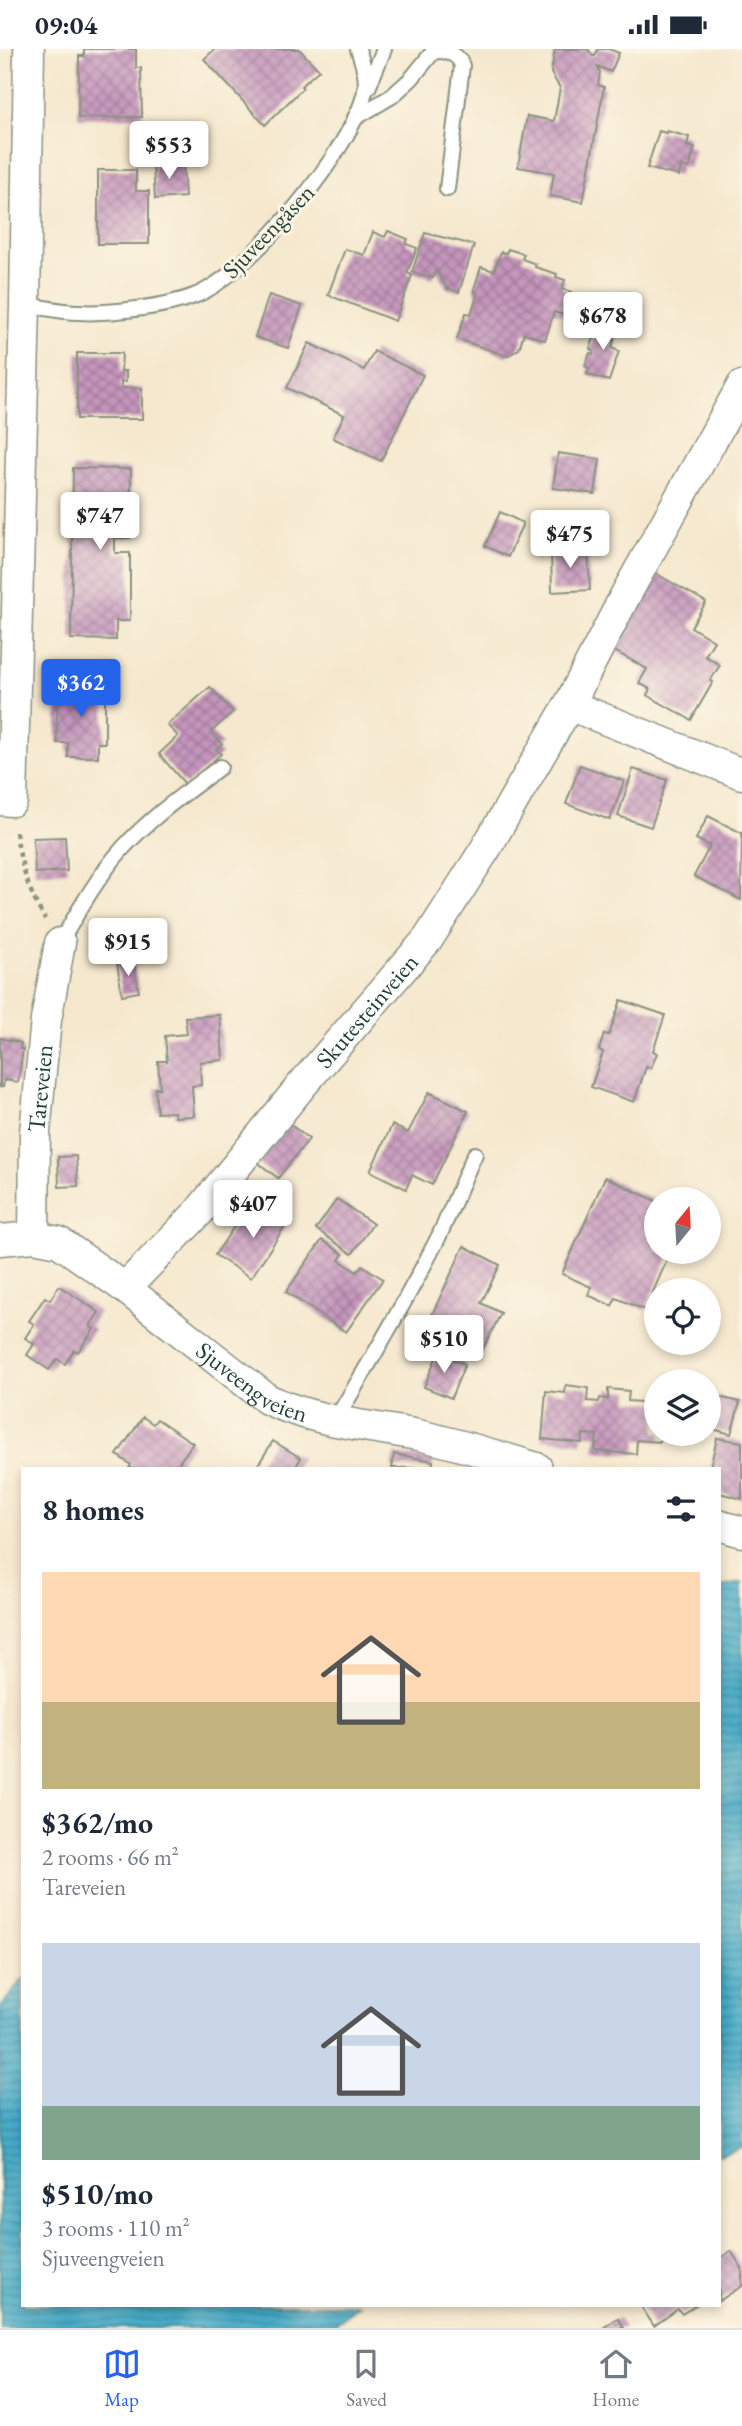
<!DOCTYPE html>
<html lang="en">
<head>
<meta charset="utf-8">
<style>
  body { margin:0; font-family:"EB Garamond",serif; background:#f6f6f7; color:#1f2937; height:100vh; display:flex; flex-direction:column; font-size:26px; white-space:nowrap }
  * { box-sizing:border-box; margin:0 }
  p { font-size:23px; color:#747a83 }
  .icon { flex:none; width:38px; height:38px; fill:none; stroke:currentColor; stroke-width:2; stroke-linecap:round; stroke-linejoin:round }
  .map { position:relative; flex:1; overflow:hidden }
  .details { position:absolute; left:21px; top:1418px; width:700px; height:840px; display:flex; flex-direction:column; background:#fff; border-radius:0px; box-shadow:0 4px 10px #0003 }
  .details>* { flex:none }
  .needle { width:46px; rotate:18deg }
  .fabs { position:absolute; left:644px; top:1138px; display:grid; gap:14px }
  .fabs a { display:grid; place-items:center; width:77px; height:77px; border-radius:50%; background:#fff; box-shadow:0 4px 10px #0003; font-size:35px }
  .price { position:absolute; translate:-50% -60px; padding:0 16px; border-radius:7px; background:#fff; color:#222; font-size:23px; line-height:46px; filter:drop-shadow(0 2px 4px #0008) }
  .price::after { content:''; position:absolute; left:50%; top:42px; width:21px; height:16px; margin-left:-10px; background:inherit; clip-path:polygon(0 0,100% 0,50% 100%) }
  .price.selected { background:#2563eb; color:#fff }
  ul { padding:0; list-style:none }
  li { display:grid; align-content:center; gap:14px; height:371px; padding:0 21px }
  li span { display:grid; place-items:center; height:217px; border-radius:0px; color:#555 }
  li>.icon { margin-inline-start:auto }
  span .icon { width:126px; height:126px; fill:#fffc; stroke-width:1 }
  li b { font-size:30px }
  h2 { display:flex; justify-content:space-between; align-items:center; height:84px; padding:0 21px; font-size:30px }
  .status { display:flex; justify-content:space-between; align-items:center; height:49px; padding:0 35px; background:#fff; direction:ltr }
  .status svg { height:19px; fill:currentColor }
  .tabs { display:flex; justify-content:space-around; align-items:center; height:98px; border-top:2px solid #e0e1e3; background:#fff; font-size:19px; color:#747a83 }
  .tabs a { display:grid; justify-items:center; gap:4px }
  .tabs .selected { color:#2563eb }
  .map>svg:first-child { display:block }
  .water { fill:url(#water-rules); stroke:#33747e; stroke-width:2 }
  .building { fill:url(#building-cross-hatch) }
  .lines { fill:none; stroke-linecap:round; stroke-linejoin:round }
  .lane-casing { stroke:#8a9281; stroke-width:18 }
  .street-casing { stroke:#8a9281; stroke-width:33 }
  .path { stroke:#8a9281; stroke-width:4.5; stroke-dasharray:5 5; stroke-linecap:butt }
  .lane { stroke:#fff; stroke-width:14 }
  .street { stroke:#fff; stroke-width:30 }
  .labels { text-anchor:middle; dominant-baseline:central; stroke-width:6; stroke-linejoin:round; paint-order:stroke }
  .street-label { font-size:24px; fill:#1f3d34; stroke:#fcf5e5 }
</style>
</head>
<body>
<div class="status"><b>09:04</b><svg viewBox="0 0 49 12"><path d="M0 12V9h3v3zM5 12V6h3v6zM10 12V3h3v9zM15 12V0h3v12zM26 1h20v11H26zM47 4h2v5h-2z"/></svg></div>
<div class="map">
<svg width="742" height="2279" viewBox="0 0 742 2279">
  <defs>
    <pattern id="water-rules" width="6" height="5" patternUnits="userSpaceOnUse" patternTransform="scale(1.75)"><rect width="6" height="5" fill="#47abc7"/><path d="M0 2.5h6" fill="none" stroke="#3b8ca2"/></pattern>
    <pattern id="building-cross-hatch" width="8" height="8" patternUnits="userSpaceOnUse" patternTransform="scale(1.75)"><rect width="8" height="8" fill="#c595bc"/><path d="M0 0l8 8M0 8l8-8" fill="none" stroke="#9f7b9a"/></pattern>
  </defs>
  <rect width="100%" height="100%" fill="#fcf5e5"/>
  <filter id="ink" filterUnits="userSpaceOnUse"><feTurbulence type="fractalNoise" baseFrequency=".0143" numOctaves="2"/><feDisplacementMap in="SourceGraphic" scale="14" xChannelSelector="R" yChannelSelector="G"/><feConvolveMatrix kernelMatrix="1 2 1 2 8 2 1 2 1" color-interpolation-filters="sRGB"/></filter>
  <filter id="wash" filterUnits="userSpaceOnUse"><feTurbulence type="fractalNoise" baseFrequency=".00686" numOctaves="4" result="noise"/><feDisplacementMap in="SourceGraphic" scale="28" xChannelSelector="R" yChannelSelector="G"/><feGaussianBlur stdDeviation="1.57" result="paint"/><feColorMatrix in="noise" values="0 0 0 0 0 0 0 0 0 0 0 0 0 0 0 0 0 1.4 0 .05"/><feComposite in="paint" operator="in"/></filter>
  <g filter="url(#wash)">
    <rect width="100%" height="100%" fill="#f5e8ce"/>
    <g class="water">
      <path d="M 742,1534 L 742,2098 L 719,2106 L 719,1538 Z"/>
      <path d="M 23,1930 L 23,2256 L 360,2256 L 330,2279 L 0,2279 L 0,1959 Z"/>
    </g>
    <g id="blocks">
      <g class="building">
        <path d="M 84,0 L 136,0 L 136,19 L 141,19 L 142,68 L 78,69 L 79,7 L 84,7 Z"/>
        <path d="M 215,0 L 299,0 L 319,21 L 301,37 L 303,39 L 265,76 L 204,10 Z"/>
        <path d="M 555,0 L 588,0 L 593,7 L 595,7 L 598,0 L 609,0 L 619,4 L 611,23 L 597,17 L 600,23 L 598,36 L 604,38 L 583,153 L 550,147 L 554,124 L 518,118 L 527,67 L 554,72 L 560,39 L 551,24 Z"/>
        <path d="M 659,82 L 666,84 L 667,82 L 689,88 L 687,97 L 695,99 L 689,119 L 681,117 L 679,127 L 647,119 Z"/>
        <path d="M 183,115 L 185,148 L 155,150 L 153,117 Z"/>
        <path d="M 98,121 L 136,121 L 136,142 L 149,142 L 149,195 L 98,195 Z"/>
        <path d="M 388,182 L 408,190 L 406,195 L 417,199 L 407,224 L 412,226 L 395,272 L 328,246 L 345,200 L 364,206 L 373,183 L 385,188 Z"/>
        <path d="M 425,184 L 474,196 L 459,243 L 447,239 L 436,221 L 433,229 L 412,223 Z"/>
        <path d="M 508,200 L 524,205 L 522,210 L 536,215 L 535,218 L 557,225 L 556,228 L 565,231 L 562,240 L 571,243 L 563,266 L 554,263 L 545,291 L 524,284 L 519,300 L 507,307 L 457,290 L 466,264 L 471,265 L 477,247 L 474,240 L 481,218 L 494,222 L 501,203 L 506,204 Z"/>
        <path d="M 269,246 L 302,257 L 288,299 L 255,288 Z"/>
        <path d="M 601,268 L 612,271 L 609,282 L 616,285 L 612,299 L 619,302 L 609,332 L 587,325 L 589,319 L 585,317 L 590,304 L 593,305 L 594,302 L 590,300 Z"/>
        <path d="M 309,294 L 364,321 L 374,302 L 423,326 L 381,412 L 333,389 L 344,366 L 287,339 Z"/>
        <path d="M 77,304 L 122,304 L 121,322 L 126,322 L 126,333 L 121,332 L 121,339 L 142,339 L 142,370 L 77,370 Z"/>
        <path d="M 558,404 L 600,410 L 595,445 L 553,439 Z"/>
        <path d="M 73,419 L 131,420 L 130,489 L 115,489 L 115,504 L 130,504 L 130,572 L 116,572 L 116,591 L 71,590 Z"/>
        <path d="M 500,463 L 523,474 L 508,508 L 485,497 Z"/>
        <path d="M 588,499 L 590,541 L 552,543 L 551,501 Z"/>
        <path d="M 655,524 L 706,553 L 691,578 L 714,592 L 705,607 L 720,616 L 710,632 L 713,633 L 691,671 L 647,646 L 650,640 L 639,634 L 647,620 L 611,600 Z"/>
        <path d="M 57,637 L 105,637 L 105,694 L 98,694 L 98,708 L 68,708 L 68,694 L 57,694 Z"/>
        <path d="M 210,638 L 233,663 L 211,683 L 222,695 L 216,700 L 221,705 L 186,736 L 159,705 L 178,687 L 167,676 Z"/>
        <path d="M 580,716 L 624,732 L 610,771 L 566,755 Z"/>
        <path d="M 633,720 L 667,731 L 651,778 L 618,767 Z"/>
        <path d="M 708,767 L 742,784 L 741,851 L 694,827 L 710,797 L 696,790 Z"/>
        <path d="M 65,788 L 67,822 L 35,824 L 33,789 Z"/>
        <path d="M 133,912 L 139,943 L 122,946 L 117,914 Z"/>
        <path d="M 621,951 L 665,966 L 653,1002 L 657,1004 L 651,1019 L 646,1018 L 634,1053 L 591,1038 L 603,1003 L 599,1001 L 604,985 L 609,986 Z"/>
        <path d="M 220,966 L 223,1011 L 200,1013 L 201,1036 L 192,1037 L 194,1067 L 175,1068 L 174,1063 L 157,1064 L 155,1039 L 160,1039 L 158,1012 L 167,1012 L 165,987 L 187,985 L 185,968 Z"/>
        <path d="M 0,989 L 21,994 L 20,1000 L 23,1000 L 18,1033 L 4,1031 L 3,1038 L 0,1038 Z"/>
        <path d="M 429,1043 L 468,1062 L 432,1136 L 412,1126 L 406,1140 L 370,1122 L 392,1076 L 408,1084 Z"/>
        <path d="M 287,1073 L 309,1090 L 278,1129 L 256,1112 Z"/>
        <path d="M 76,1107 L 78,1137 L 59,1138 L 58,1108 Z"/>
        <path d="M 605,1128 L 656,1152 L 656,1202 L 671,1202 L 645,1261 L 616,1249 L 612,1257 L 588,1246 L 591,1238 L 562,1225 Z"/>
        <path d="M 337,1150 L 373,1175 L 352,1205 L 316,1180 Z"/>
        <path d="M 268,1152 L 291,1168 L 251,1229 L 215,1206 L 238,1172 L 250,1180 Z"/>
        <path d="M 322,1191 L 343,1205 L 339,1211 L 357,1223 L 362,1216 L 383,1230 L 346,1283 L 286,1243 Z"/>
        <path d="M 464,1197 L 500,1216 L 481,1254 L 501,1264 L 480,1306 L 454,1293 L 458,1287 L 429,1272 Z"/>
        <path d="M 59,1237 L 99,1263 L 90,1277 L 94,1280 L 78,1303 L 74,1301 L 65,1315 L 57,1310 L 49,1321 L 27,1306 L 34,1295 L 25,1289 L 34,1275 L 29,1272 L 45,1248 L 50,1251 Z"/>
        <path d="M 438,1304 L 465,1315 L 451,1349 L 424,1338 Z"/>
        <path d="M 566,1336 L 588,1339 L 587,1352 L 599,1353 L 600,1349 L 608,1350 L 608,1340 L 629,1342 L 628,1352 L 656,1354 L 656,1384 L 661,1384 L 660,1393 L 637,1391 L 636,1405 L 595,1402 L 597,1386 L 583,1385 L 582,1394 L 542,1390 L 546,1342 L 565,1344 Z"/>
        <path d="M 715,1347 L 740,1353 L 731,1385 L 709,1379 L 709,1359 L 712,1359 Z"/>
        <path d="M 143,1368 L 153,1375 L 157,1370 L 193,1394 L 175,1419 L 129,1419 L 131,1416 L 117,1406 Z"/>
        <path d="M 717,1389 L 742,1393 L 742,1450 L 719,1444 L 719,1419 L 710,1419 Z"/>
        <path d="M 273,1392 L 301,1409 L 295,1419 L 256,1419 Z"/>
        <path d="M 394,1405 L 433,1412 L 432,1419 L 392,1419 Z"/>
        <path d="M 731,2202 L 742,2219 L 742,2237 L 719,2252 L 719,2210 Z"/>
        <path d="M 640,2256 L 696,2256 L 682,2265 L 678,2260 L 654,2277 Z"/>
        <path d="M 618,2269 L 624,2279 L 603,2279 Z"/>
      </g>
    </g>
  </g>
  <g filter="url(#ink)">
    <use href="#blocks" fill-opacity="0" stroke="#8a9281" stroke-width="2"/>
    <g class="lines">
      <g class="lane-casing">
        <g id="lane">
          <path d="M 368,39 L 384,0"/>
          <path d="M 355,69 L 392,47 L 411,30 L 433,3 C 445,0 459,5 462,17 L 447,140"/>
          <path d="M 25,256 C 43,258 61,263 78,263 C 108,265 166,258 194,247 C 248,227 354,98 365,42 C 368,27 362,13 358,0"/>
          <path d="M 60,894 C 79,861 98,827 123,799 C 152,767 187,743 220,718"/>
          <path d="M 334,1373 C 371,1312 406,1252 438,1189 C 451,1162 462,1133 475,1105"/>
        </g>
      </g>
      <g class="street-casing">
        <g id="street">
          <path d="M 569,656 L 742,725"/>
          <path d="M 0,751 L 12,752 L 25,256 L 29,0"/>
          <path id="s1" d="M 34,1188 L 35,1083 L 46,971 L 60,894"/>
          <path id="s2" d="M 0,1191 L 34,1188 L 59,1193 L 125,1239 L 267,1350 C 315,1373 366,1376 418,1386 C 458,1395 498,1407 537,1419"/>
          <path id="s3" d="M 125,1239 L 198,1164 L 302,1036 L 428,890 L 486,799 L 569,656 L 625,547 L 742,337"/>
          <path d="M 719,1476 L 742,1483"/>
        </g>
      </g>
      <path class="path" d="M 16,783 C 20,814 28,842 45,870"/>
      <use href="#lane" class="lane"/>
      <use href="#street" class="street"/>
    </g>
  </g>
  <g class="labels">
    <g class="street-label">
      <text transform="translate(268 182) rotate(-46)">Sjuveengåsen</text>
      <text stroke="none"><textPath href="#s3" startOffset="368">Skutesteinveien</textPath></text>
      <text stroke="none"><textPath href="#s1" startOffset="149">Tareveien</textPath></text>
      <text stroke="none"><textPath href="#s2" startOffset="299">Sjuveengveien</textPath></text>
    </g>
  </g>
</svg>
<div class="fabs">
<a><svg class="needle" viewBox="-14 -14 28 28"><path d="M0-13l5 13h-10z" fill="#e53935"/><path d="M0 13l5-13h-10z" fill="#747a83"/></svg></a>
<a><svg class="icon" aria-label="locate" viewBox="0 0 24 24"><circle cx="12" cy="12" r="6"/><path d="M12 2v4M12 18v4M2 12h4M18 12h4"/></svg></a>
<a><svg class="icon" aria-label="layers" viewBox="0 0 24 24"><path d="M12 4l9 5-9 5-9-5zM3 14l9 5 9-5"/></svg></a>
</div>
<b class="price" style="left:169px;top:132px">$553</b>
<b class="price" style="left:603px;top:303px">$678</b>
<b class="price" style="left:100px;top:503px">$747</b>
<b class="price" style="left:570px;top:521px">$475</b>
<b class="price selected" style="left:81px;top:670px">$362</b>
<b class="price" style="left:128px;top:929px">$915</b>
<b class="price" style="left:253px;top:1191px">$407</b>
<b class="price" style="left:444px;top:1326px">$510</b>
<section class="details">
<h2>8 homes<svg class="icon" aria-label="filters" viewBox="0 0 24 24"><path d="M4 7h16M4 17h16"/><circle cx="9" cy="7" r="2"/><circle cx="15" cy="17" r="2"/></svg></h2>
<ul>
<li><span style="background:linear-gradient(#ffd9b3 60%,#c2b280 0)"><svg class="icon" aria-label="home" viewBox="0 0 24 24"><path d="M3 11l9-7 9 7M6 9v11h12V9"/></svg></span><div><b>$362/mo</b><p>2 rooms · 66 m²</p><p>Tareveien</p></div></li>
<li><span style="background:linear-gradient(#c9d6e8 75%,#7fa58c 0)"><svg class="icon" aria-label="home" viewBox="0 0 24 24"><path d="M3 11l9-7 9 7M6 9v11h12V9"/></svg></span><div><b>$510/mo</b><p>3 rooms · 110 m²</p><p>Sjuveengveien</p></div></li>
</ul>
</section>
</div>
<nav class="tabs">
<a class="selected"><svg class="icon" aria-label="map" viewBox="0 0 24 24"><path d="M3 6l6-2 6 2 6-2v14l-6 2-6-2-6 2zM9 4v14M15 6v14"/></svg>Map</a>
<a><svg class="icon" aria-label="saved" viewBox="0 0 24 24"><path d="M7 4h10v16l-5-4-5 4z"/></svg>Saved</a>
<a><svg class="icon" aria-label="home" viewBox="0 0 24 24"><path d="M3 11l9-7 9 7M6 9v11h12V9"/></svg>Home</a>
</nav>
</body>
</html>
